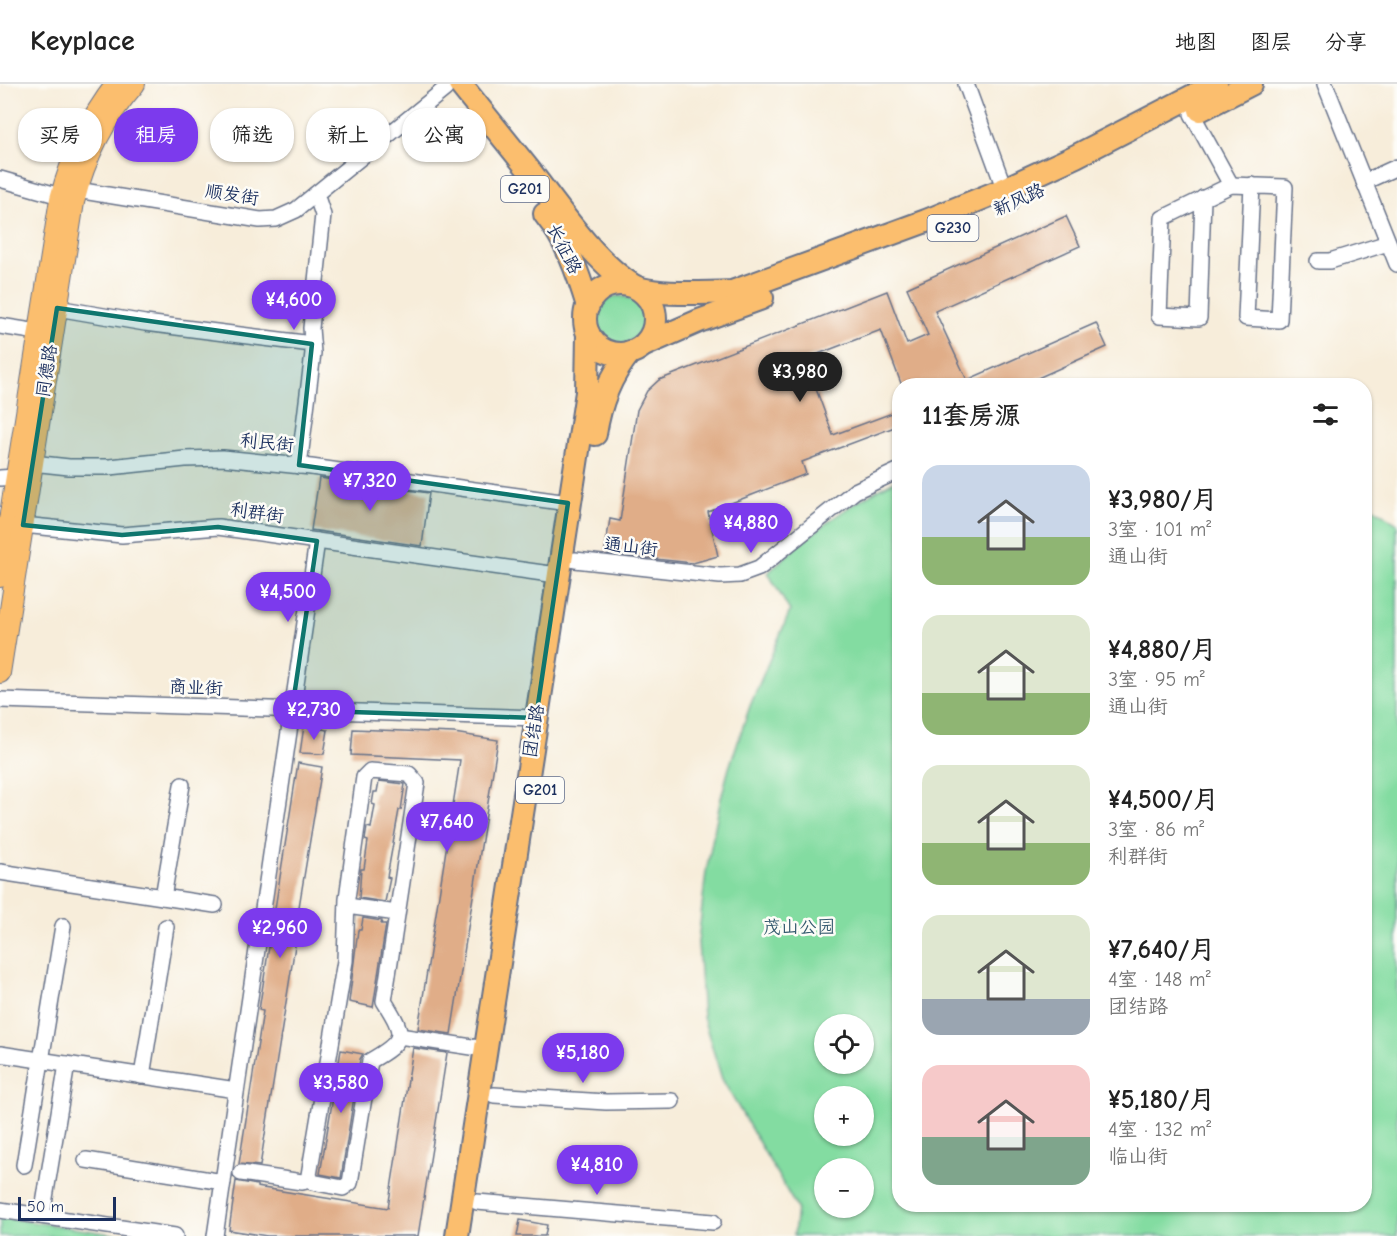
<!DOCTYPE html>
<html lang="zh">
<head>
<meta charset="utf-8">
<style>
  body { margin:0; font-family:"Comic Neue","LXGW WenKai TC",sans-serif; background:#f2f2f2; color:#222; height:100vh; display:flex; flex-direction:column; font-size:22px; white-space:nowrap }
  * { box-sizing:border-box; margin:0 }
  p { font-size:20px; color:#767676 }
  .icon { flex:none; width:33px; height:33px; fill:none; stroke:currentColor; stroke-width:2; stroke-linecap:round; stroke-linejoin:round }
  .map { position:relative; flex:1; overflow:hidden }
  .drawer { position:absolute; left:892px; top:294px; width:480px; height:834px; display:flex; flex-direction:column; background:#fff; border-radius:24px; box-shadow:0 2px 4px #0004 }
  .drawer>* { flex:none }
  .hud { position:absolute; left:18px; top:24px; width:570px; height:54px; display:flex; gap:12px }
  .fabs { position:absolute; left:814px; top:930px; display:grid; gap:12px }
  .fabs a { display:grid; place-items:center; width:60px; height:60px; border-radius:50%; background:#fff; box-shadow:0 2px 4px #0004; font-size:30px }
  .scale { position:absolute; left:18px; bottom:15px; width:98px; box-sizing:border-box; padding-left:6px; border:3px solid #1b2f5e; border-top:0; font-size:16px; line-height:21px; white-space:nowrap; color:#1b2f5e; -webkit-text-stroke:4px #fdfcf7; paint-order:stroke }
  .price { position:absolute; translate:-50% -51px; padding:0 14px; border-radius:21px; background:#7c3aed; color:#fff; font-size:20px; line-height:39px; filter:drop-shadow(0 2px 3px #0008) }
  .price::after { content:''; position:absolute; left:50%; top:36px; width:18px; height:14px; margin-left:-9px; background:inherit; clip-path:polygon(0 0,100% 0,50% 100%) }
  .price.selected { background:#222; color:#fff }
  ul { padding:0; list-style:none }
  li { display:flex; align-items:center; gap:18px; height:150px; padding:0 30px }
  li span { display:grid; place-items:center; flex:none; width:168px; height:120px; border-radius:18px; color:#555 }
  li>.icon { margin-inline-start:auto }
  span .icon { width:72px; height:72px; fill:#fffc; stroke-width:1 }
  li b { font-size:26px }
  h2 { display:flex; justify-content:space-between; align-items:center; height:72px; padding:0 30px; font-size:26px }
  .chip { padding:0 21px; border-radius:24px; background:#fff; box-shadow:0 2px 4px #0004; font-size:21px; line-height:54px }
  .chip.selected { background:#7c3aed; color:#fff }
  header { display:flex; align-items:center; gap:36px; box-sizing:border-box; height:84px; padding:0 30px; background:#fff; border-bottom:2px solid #e0e0e0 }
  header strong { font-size:28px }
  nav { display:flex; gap:33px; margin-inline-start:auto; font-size:21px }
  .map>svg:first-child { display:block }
  .green { fill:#83dca1; stroke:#4f8680; stroke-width:1.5; fill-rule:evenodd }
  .building { fill:#e0ad88 }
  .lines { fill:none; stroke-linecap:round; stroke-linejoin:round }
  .minor-casing { stroke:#687289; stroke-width:18 }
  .major-casing { stroke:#687289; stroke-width:22 }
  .highway-casing { stroke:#687289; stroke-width:26 }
  .minor { stroke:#fff; stroke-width:15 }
  .major { stroke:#fbbe6e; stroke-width:20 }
  .highway { stroke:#fbbe6e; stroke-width:22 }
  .marked { fill:#0f766e; fill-opacity:0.2; stroke:#0f766e; stroke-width:4.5; stroke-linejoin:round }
  .labels { text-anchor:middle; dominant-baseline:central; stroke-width:5; stroke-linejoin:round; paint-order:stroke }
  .shield { fill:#fdfcf7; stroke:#5f6c8c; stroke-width:1.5 }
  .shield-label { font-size:16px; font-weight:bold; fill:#1b2f5e }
  .street-label { font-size:18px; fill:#1b2f5e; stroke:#fdfcf7 }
  .park-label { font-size:18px; fill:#355a6f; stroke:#fdfcf7 }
</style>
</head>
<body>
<header>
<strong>Keyplace</strong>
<nav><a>地图</a><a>图层</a><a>分享</a></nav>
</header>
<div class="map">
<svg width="1397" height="1152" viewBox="0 0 1397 1152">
  <rect width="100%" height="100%" fill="#fdfcf7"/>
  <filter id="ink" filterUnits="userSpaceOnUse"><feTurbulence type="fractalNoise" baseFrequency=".0167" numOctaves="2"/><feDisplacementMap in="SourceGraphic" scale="12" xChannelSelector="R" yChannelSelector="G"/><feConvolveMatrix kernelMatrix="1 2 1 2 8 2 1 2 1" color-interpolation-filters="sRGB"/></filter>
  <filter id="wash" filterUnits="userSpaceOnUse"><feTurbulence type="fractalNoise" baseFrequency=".008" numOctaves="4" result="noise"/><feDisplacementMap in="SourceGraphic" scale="24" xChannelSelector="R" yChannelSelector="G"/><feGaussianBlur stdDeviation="1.35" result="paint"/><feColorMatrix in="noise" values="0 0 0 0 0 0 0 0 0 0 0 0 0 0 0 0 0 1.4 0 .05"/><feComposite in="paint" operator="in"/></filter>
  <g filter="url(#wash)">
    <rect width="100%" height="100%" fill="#f7edda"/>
    <g class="green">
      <circle cx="619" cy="236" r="24"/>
      <path d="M 900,394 L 900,1120 L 1365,1120 L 1365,418 L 1397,440 L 1397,1152 L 794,1152 L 797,1124 L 722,995 L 703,933 L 698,858 L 706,788 L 720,718 L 729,684 L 750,622 L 790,527 L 768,489 C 807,451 851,418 900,394 ZM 825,940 L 864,940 L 864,980 L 825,980 ZM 825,1012 L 864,1012 L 864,1052 L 825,1052 ZM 825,1084 L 864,1084 L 864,1124 L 825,1124 Z"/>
      <path d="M 0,1133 L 126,1152 L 0,1152 Z"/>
    </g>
    <g id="blocks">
      <g class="building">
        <path d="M 1066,132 L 1080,162 L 935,227 L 967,296 L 1096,239 L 1107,263 L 1020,302 L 902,302 L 881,246 L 805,275 L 833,351 L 900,326 L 900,341 L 802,378 L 806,390 L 708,428 L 718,472 L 693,479 L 608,470 L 605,466 L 610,435 L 620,437 L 637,326 L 647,307 L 659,296 L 887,207 L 907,260 L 928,251 L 907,204 Z"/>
        <path d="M 319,394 L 429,409 L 422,462 L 311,446 Z"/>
        <path d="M 304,642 L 328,646 L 324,670 L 300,669 Z"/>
        <path d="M 353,645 L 454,649 L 498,656 L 451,950 L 418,945 L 460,676 L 351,671 Z"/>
        <path d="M 298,679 L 322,683 L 299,823 L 301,824 L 260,1082 L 239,1080 L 263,927 L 259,926 Z"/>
        <path d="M 379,697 L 405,700 L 401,726 L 399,726 L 387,793 L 390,794 L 385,818 L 359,814 L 361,785 L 364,785 L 368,757 L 365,756 L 367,743 L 371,744 L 375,721 L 372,720 L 374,708 L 377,708 Z"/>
        <path d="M 363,834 L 382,837 L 381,840 L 386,840 L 373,923 L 349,918 L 358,846 L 361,846 Z"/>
        <path d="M 413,964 L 447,969 L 418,1152 L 267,1152 L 229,1146 L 236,1097 L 257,1101 L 257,1103 L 388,1124 Z"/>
        <path d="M 341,966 L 363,970 L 360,975 L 341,1094 L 320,1090 Z"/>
        <path d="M 520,1136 L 547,1141 L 545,1152 L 517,1152 Z"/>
      </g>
    </g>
  </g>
  <g filter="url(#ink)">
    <use href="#blocks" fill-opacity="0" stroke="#687289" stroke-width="1.5"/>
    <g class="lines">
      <g class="minor-casing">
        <g id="minor">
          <path d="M 966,0 L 1010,120"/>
          <path d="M 1325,0 L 1397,180"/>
          <path d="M 1192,30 L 1231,101"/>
          <path d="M 0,95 L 60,112"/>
          <path d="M 1364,98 L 1397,83"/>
          <path d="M 77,106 L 260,136 L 276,135 L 296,126 L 445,5"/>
          <path d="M 1203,114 L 1199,234 L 1159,232 L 1163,134 L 1231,101 L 1285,103 L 1279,236 L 1246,234 L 1252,101"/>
          <path d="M 1318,177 L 1330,177 L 1388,159"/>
          <path d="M 57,224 L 145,239 L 312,260"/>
          <path d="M 0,242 L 38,248"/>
          <path d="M 32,379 L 69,383 L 110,383 L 185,375 L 223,374 L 311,383 L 568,419"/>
          <path d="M 299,382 L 313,269 L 311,244 L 323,131 L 316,110"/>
          <path d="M 0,394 L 15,393"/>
          <path d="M 23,441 L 122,451 L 218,443 L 557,491"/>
          <path d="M 575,476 L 720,492 L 740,491 L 759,484 L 855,407 L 900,386"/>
          <path d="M 0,616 L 536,634"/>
          <path d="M 370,687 L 409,690 L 417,699 L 384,917 C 405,951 407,956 370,977 L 350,1099 L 343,1104 L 312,1098 L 309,1091 L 345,877 L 347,814 L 364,693 Z"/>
          <path d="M 0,788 L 215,821"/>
          <path d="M 163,813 L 182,701"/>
          <path d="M 347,822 L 397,829"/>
          <path d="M 399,952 L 485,965"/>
          <path d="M 0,970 L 236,1006"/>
          <path d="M 142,992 L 166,843"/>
          <path d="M 494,1011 L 606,1018 L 672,1017"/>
          <path d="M 86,1076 L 223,1098"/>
          <path d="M 24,1081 L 63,842"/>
          <path d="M 241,1089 L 302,1098 L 310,1096"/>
          <path d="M 477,1118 L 713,1138"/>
          <path d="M 0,1126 L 175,1152"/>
          <path d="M 42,1132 L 67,980"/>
          <path d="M 215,1152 L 317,457"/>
        </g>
      </g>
      <g class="major-casing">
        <g id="major">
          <path d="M 0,493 L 60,115 C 71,72 89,35 116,0"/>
          <path d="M 0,589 L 74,118 C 85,74 105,34 135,0"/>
        </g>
      </g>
      <g class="highway-casing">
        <g id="highway">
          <path d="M 460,0 C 483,29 506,57 529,86 C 557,122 593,176 632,201 C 649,212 710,209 732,208 L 926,137 L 1000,107 L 1076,72 L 1216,0"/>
          <path d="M 1200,26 L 1251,0"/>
          <path d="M 545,130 C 567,157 578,189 588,222"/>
          <circle cx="620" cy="235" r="35"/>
          <path d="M 644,261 L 699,237 L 762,214"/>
          <path d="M 595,350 C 600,318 610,293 630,268"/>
          <path d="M 457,1152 L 587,308 L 588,249"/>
        </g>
      </g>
      <use href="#minor" class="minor"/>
      <use href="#major" class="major"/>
      <use href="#highway" class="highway"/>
    </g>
  </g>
  <path class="marked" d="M 57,224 L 312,260 L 299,381 L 568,419 L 536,634 L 292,626 L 317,457 L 218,443 L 122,451 L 23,441 Z"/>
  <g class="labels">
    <g class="shield">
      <rect x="501" y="92" width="48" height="26" rx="4.5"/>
      <rect x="927.5" y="131" width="51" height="26" rx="4.5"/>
      <rect x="516" y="693" width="48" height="26" rx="4.5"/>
    </g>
    <g class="shield-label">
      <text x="525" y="105">G201</text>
      <text x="953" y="144">G230</text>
      <text x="540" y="706">G201</text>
    </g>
    <g class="street-label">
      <text transform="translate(232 111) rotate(9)">顺发街</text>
      <text transform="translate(1019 116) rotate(-24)">新风路</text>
      <text transform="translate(564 165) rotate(63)">长征路</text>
      <text transform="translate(47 287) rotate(-81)">同德路</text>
      <text transform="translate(267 359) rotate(6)">利民街</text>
      <text transform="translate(257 429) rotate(8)">利群街</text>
      <text transform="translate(631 463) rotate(7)">通山街</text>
      <text transform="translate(196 604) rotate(2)">商业街</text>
      <text transform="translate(534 647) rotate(-81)">团结路</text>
    </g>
    <g class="park-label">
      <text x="799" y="843">茂山公园</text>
    </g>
  </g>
</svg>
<div class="fabs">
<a><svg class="icon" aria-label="locate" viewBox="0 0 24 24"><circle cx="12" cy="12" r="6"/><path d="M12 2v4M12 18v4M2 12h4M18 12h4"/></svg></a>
<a>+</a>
<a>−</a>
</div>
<div class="scale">50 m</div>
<b class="price" style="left:294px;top:247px">¥4,600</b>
<b class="price selected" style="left:800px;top:319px">¥3,980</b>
<b class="price" style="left:370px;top:428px">¥7,320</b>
<b class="price" style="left:751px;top:470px">¥4,880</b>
<b class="price" style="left:288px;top:539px">¥4,500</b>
<b class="price" style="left:314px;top:657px">¥2,730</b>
<b class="price" style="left:447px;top:769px">¥7,640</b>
<b class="price" style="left:280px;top:875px">¥2,960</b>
<b class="price" style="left:583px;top:1000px">¥5,180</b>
<b class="price" style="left:341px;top:1030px">¥3,580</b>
<b class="price" style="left:597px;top:1112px">¥4,810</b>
<div class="hud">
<a class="chip">买房</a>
<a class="chip selected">租房</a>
<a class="chip">筛选</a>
<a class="chip">新上</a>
<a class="chip">公寓</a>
</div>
<section class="drawer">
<h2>11套房源<svg class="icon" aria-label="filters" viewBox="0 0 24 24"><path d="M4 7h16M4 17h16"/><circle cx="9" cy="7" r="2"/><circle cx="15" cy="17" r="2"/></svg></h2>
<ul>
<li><span style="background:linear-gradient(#c9d6e8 60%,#8fb573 0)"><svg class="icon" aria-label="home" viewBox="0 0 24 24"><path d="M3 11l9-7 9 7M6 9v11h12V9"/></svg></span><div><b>¥3,980/月</b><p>3室 · 101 m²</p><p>通山街</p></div></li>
<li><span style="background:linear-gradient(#dfe7d0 65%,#8fb573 0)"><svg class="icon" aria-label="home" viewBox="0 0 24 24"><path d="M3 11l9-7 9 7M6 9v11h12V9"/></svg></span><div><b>¥4,880/月</b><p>3室 · 95 m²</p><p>通山街</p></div></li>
<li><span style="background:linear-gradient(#dfe7d0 65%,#8fb573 0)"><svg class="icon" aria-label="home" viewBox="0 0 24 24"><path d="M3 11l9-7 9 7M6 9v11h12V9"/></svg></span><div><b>¥4,500/月</b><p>3室 · 86 m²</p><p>利群街</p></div></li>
<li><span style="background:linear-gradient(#dfe7d0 70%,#9aa5b1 0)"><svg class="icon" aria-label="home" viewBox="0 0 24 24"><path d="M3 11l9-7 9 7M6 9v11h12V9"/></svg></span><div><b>¥7,640/月</b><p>4室 · 148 m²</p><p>团结路</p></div></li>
<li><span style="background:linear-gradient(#f6c9c9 60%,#7fa58c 0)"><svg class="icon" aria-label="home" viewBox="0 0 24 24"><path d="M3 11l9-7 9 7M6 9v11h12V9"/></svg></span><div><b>¥5,180/月</b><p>4室 · 132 m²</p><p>临山街</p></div></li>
</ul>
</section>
</div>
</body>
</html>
